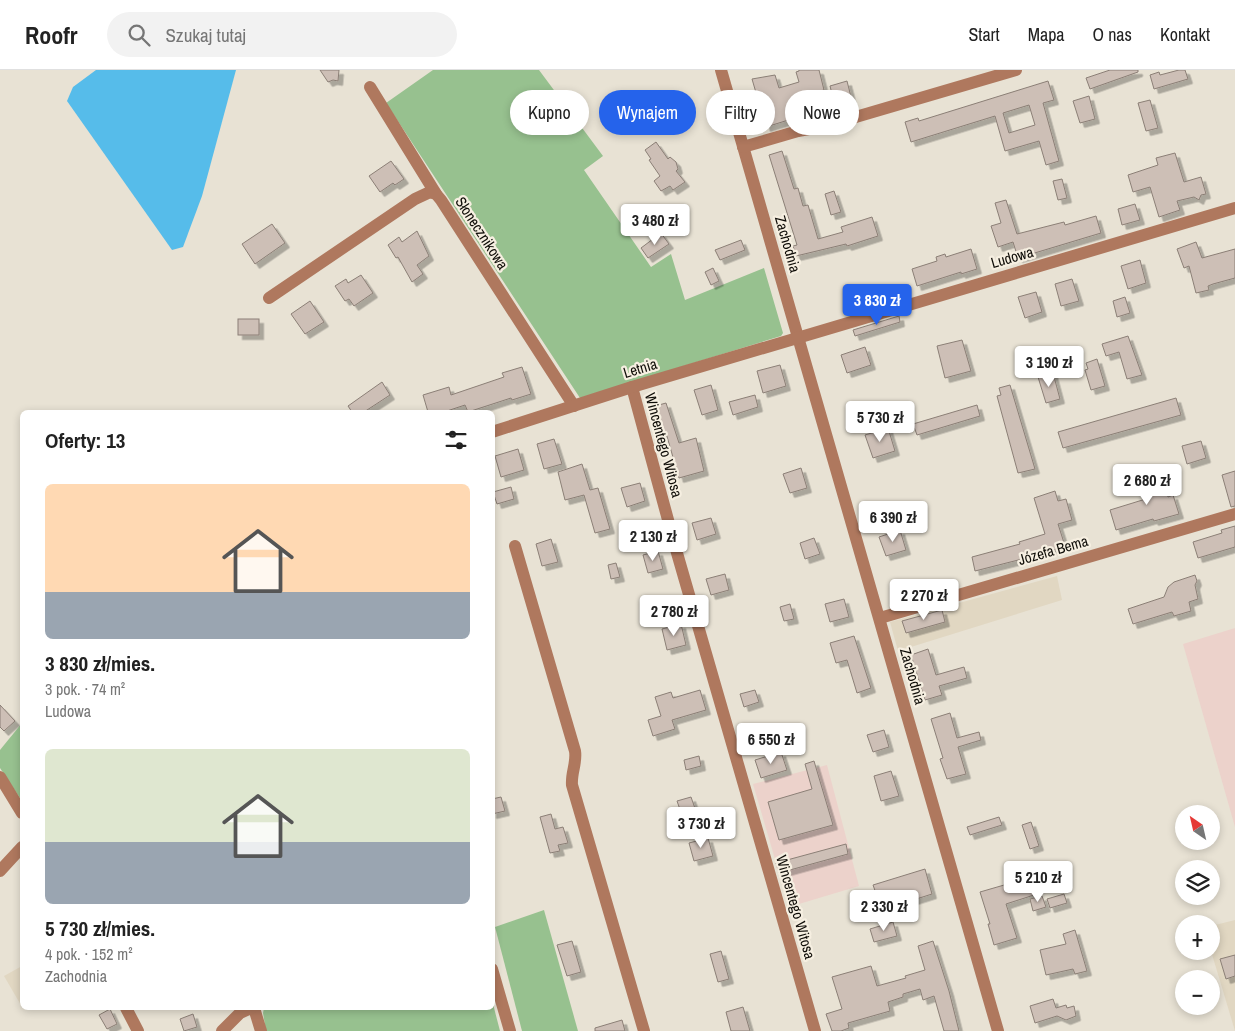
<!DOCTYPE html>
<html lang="pl">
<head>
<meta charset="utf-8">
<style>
  body { margin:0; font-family:"Archivo Narrow",sans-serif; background:#f2f2f2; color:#222; height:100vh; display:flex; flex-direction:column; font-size:19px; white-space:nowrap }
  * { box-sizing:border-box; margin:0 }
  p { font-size:16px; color:#767676 }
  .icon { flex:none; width:28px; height:28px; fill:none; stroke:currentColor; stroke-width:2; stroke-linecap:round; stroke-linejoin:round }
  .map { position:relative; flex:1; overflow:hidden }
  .panel { position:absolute; left:20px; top:340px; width:475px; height:600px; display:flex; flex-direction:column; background:#fff; border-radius:8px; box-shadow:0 2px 8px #0003 }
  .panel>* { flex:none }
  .banner { position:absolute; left:510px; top:20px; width:475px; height:45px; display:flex; gap:10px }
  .needle { width:32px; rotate:326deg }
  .tools { position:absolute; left:1175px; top:735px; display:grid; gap:10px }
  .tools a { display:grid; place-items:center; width:45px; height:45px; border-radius:50%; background:#fff; box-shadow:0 2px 8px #0003; font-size:25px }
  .price { position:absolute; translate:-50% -42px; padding:0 11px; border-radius:5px; background:#fff; color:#222; font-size:16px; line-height:32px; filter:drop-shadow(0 1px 2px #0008) }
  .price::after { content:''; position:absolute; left:50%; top:30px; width:15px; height:11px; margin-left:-8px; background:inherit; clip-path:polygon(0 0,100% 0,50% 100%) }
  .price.selected { background:#2563eb; color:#fff }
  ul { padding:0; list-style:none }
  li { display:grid; align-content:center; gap:10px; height:265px; padding:0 25px }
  li span { display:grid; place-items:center; height:155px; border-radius:8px; color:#555 }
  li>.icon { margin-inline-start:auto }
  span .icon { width:90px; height:90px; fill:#fffc; stroke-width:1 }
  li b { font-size:21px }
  h2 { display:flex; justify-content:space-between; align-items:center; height:60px; padding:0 25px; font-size:21px }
  .chip { padding:0 18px; border-radius:22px; background:#fff; box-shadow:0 2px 8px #0003; font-size:18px; line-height:45px }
  .chip.selected { background:#2563eb; color:#fff }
  header { display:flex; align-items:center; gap:30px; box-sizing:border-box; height:70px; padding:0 25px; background:#fff; border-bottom:1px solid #e0e0e0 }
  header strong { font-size:24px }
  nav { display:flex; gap:28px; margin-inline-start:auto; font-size:18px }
  .search { width:350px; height:45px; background:#f2f2f2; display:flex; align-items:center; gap:12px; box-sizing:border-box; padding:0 18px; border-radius:28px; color:#767676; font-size:19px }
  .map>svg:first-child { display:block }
  .built { fill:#e1d7c2 }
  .industrial { fill:#ecd2cb }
  .green { fill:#97c18f }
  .water { fill:#56bcea }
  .building { fill:#cdbfb6; stroke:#8b7f76; fill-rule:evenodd; filter:url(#shadow) }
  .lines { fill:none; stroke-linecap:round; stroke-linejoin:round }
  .minor { stroke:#af785e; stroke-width:12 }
  .labels { text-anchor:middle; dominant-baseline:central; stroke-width:4.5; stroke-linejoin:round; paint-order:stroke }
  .street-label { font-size:15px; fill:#0e0c07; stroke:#f6efe1 }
</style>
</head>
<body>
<header>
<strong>Roofr</strong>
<div class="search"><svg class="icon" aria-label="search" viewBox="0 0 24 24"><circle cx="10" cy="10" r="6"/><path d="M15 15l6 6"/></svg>Szukaj tutaj</div>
<nav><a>Start</a><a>Mapa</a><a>O nas</a><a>Kontakt</a></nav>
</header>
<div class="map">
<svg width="1235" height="961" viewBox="0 0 1235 961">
  <defs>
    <filter id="shadow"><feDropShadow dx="4.5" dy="4.5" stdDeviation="0" flood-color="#0004"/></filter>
  </defs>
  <rect width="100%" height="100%" fill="#e8e2d4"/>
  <g class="built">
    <path d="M 1057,506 L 1062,530 L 898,581 L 890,552 Z"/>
    <path d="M 1235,850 L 1235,961 L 1211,881 L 1211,856 Z"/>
    <path d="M 22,896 L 22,937 L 4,906 Z"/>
  </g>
  <g class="industrial">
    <path d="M 1235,558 L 1235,757 L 1183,574 Z"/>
    <path d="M 827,695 L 859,816 L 789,837 L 753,714 Z"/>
  </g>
  <g class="green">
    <path d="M 433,0 L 539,0 L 603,86 L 584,100 L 651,197 L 671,184 L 685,230 L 764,198 L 783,263 L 781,266 L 580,328 L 386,33 Z"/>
    <path d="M 22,653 L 22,731 L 0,698 L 0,680 Z"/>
    <path d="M 544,840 L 578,961 L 522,961 L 495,857 Z"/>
    <path d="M 493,934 L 500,961 L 266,961 L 263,943 L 264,938 L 492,938 Z"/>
  </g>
  <path class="water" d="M 96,0 L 236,0 L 202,126 L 183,177 L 172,180 L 67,31 L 73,17 Z"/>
  <g class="building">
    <path d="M 320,0 L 339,0 L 338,11 L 333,10 L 328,12 Z"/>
    <path d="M 799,0 L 819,0 L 824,20 L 809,24 L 814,42 L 766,57 L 752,9 L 775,5 L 779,18 L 799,12 L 796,2 L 799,1 Z"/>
    <path d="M 1110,0 L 1138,0 L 1138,2 L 1090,19 L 1086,8 Z"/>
    <path d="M 1179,0 L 1185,0 L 1188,9 L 1154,19 L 1150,5 L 1159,2 L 1160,5 Z"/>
    <path d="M 847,11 L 852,31 L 835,36 L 830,16 Z"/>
    <path d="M 1048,11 L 1054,30 L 1043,33 L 1059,91 L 1046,95 L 1039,71 L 1005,81 L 995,46 L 911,72 L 905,52 L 918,48 L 919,51 ZM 1029,35 L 1035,55 L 1009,63 L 1003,43 Z"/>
    <path d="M 1089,26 L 1095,49 L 1080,53 L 1073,31 Z"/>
    <path d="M 1150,30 L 1158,58 L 1146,61 L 1138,33 Z"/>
    <path d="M 656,72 L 668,89 L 670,87 L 676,92 L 678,99 L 676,101 L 685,112 L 673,120 L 670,116 L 661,121 L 654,111 L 660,106 L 649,90 L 651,89 L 645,80 Z"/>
    <path d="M 782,81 L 794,119 L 798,118 L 803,136 L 808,135 L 818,169 L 843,162 L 841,157 L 872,147 L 878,166 L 847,176 L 846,174 L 796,186 L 793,176 L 797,175 L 769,85 Z"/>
    <path d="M 1175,83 L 1184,112 L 1201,107 L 1206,124 L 1201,125 L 1199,130 L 1194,127 L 1177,131 L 1180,140 L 1159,147 L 1150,117 L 1133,122 L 1128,105 L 1158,95 L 1156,88 Z"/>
    <path d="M 391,91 L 404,109 L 395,115 L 393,113 L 380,122 L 369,106 Z"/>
    <path d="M 1062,109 L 1067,128 L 1058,130 L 1053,111 Z"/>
    <path d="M 834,121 L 841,142 L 831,145 L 825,124 Z"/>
    <path d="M 1006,130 L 1017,164 L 1064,152 L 1065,155 L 1096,146 L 1101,163 L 1018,188 L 1013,172 L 998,177 L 991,156 L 1001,153 L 995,133 Z"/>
    <path d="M 1135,134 L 1140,150 L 1122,155 L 1118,139 Z"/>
    <path d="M 272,154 L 285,173 L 255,194 L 242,174 Z"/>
    <path d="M 417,161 L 429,186 L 417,195 L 423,204 L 412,212 L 398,187 L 396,188 L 388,175 L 399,167 L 402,172 Z"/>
    <path d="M 661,163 L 669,174 L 648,188 L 641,178 Z"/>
    <path d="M 741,170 L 745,180 L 720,190 L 715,180 Z"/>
    <path d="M 1196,172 L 1202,188 L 1235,179 L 1235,208 L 1213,214 L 1208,216 L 1209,220 L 1196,223 L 1189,196 L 1184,198 L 1177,179 Z"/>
    <path d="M 971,179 L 977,199 L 961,204 L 961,202 L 917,216 L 912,199 L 937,191 L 936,187 L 945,184 L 946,187 Z"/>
    <path d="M 1140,190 L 1146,213 L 1128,219 L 1121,196 Z"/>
    <path d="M 713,198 L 719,211 L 711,215 L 705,202 Z"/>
    <path d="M 361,205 L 373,223 L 354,236 L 349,229 L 345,231 L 335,216 L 346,209 L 348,213 Z"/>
    <path d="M 1072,209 L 1079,231 L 1061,236 L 1055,214 Z"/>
    <path d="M 1036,222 L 1042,242 L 1025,248 L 1018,227 Z"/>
    <path d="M 1125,227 L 1130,243 L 1117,247 L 1113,231 Z"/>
    <path d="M 310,231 L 324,252 L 305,264 L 291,244 Z"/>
    <path d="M 899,246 L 900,252 L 855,266 L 853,260 Z"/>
    <rect x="238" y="249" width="21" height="16"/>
    <path d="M 1128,266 L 1142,305 L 1127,309 L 1119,282 L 1106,286 L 1102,274 Z"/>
    <path d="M 962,270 L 971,301 L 945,308 L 937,276 Z"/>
    <path d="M 865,277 L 871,295 L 847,303 L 841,285 Z"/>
    <path d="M 1097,289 L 1105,316 L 1091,320 L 1085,300 L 1088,299 L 1086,293 Z"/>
    <path d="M 780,295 L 786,316 L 763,323 L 757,301 Z"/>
    <path d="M 522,297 L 531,324 L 512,330 L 511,328 L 468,342 L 465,335 L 444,342 L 428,342 L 423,325 L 449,317 L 451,325 L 504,307 L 502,303 Z"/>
    <path d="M 1053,303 L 1060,329 L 1046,333 L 1038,307 Z"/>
    <path d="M 382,312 L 390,325 L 364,342 L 352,342 L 348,336 Z"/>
    <path d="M 711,315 L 718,340 L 702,345 L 694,320 Z"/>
    <path d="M 1010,315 L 1035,399 L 1018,403 L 997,326 L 1001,325 L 999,318 Z"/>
    <path d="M 755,325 L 758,337 L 733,345 L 729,332 Z"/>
    <path d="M 1176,328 L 1181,345 L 1063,378 L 1058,362 Z"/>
    <path d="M 666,333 L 679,373 L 696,368 L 704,401 L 679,408 L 666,363 L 658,366 L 648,338 Z"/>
    <path d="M 977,335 L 980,346 L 917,365 L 913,354 Z"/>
    <path d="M 888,358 L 895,381 L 873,388 L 865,365 Z"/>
    <path d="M 554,369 L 562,394 L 544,399 L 537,374 Z"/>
    <path d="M 1201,371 L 1206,388 L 1187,394 L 1182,376 Z"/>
    <path d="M 518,379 L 524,400 L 501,407 L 495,386 Z"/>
    <path d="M 582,394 L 590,420 L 598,418 L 610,459 L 595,463 L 584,425 L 565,430 L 558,402 Z"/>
    <path d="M 801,398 L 807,418 L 790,423 L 783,404 Z"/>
    <path d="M 1235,401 L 1235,436 L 1231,437 L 1222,405 Z"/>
    <path d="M 1161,405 L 1168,427 L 1173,425 L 1179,444 L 1154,451 L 1153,449 L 1116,460 L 1110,440 L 1149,428 L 1143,411 Z"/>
    <path d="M 640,413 L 645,431 L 627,437 L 621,418 Z"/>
    <path d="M 511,417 L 514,429 L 497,434 L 493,422 Z"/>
    <path d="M 1055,421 L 1058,431 L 1066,429 L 1072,450 L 1058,454 L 1065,476 L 1038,485 L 975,501 L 972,487 L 1020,474 L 1019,472 L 1045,464 L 1034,428 Z"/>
    <path d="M 711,448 L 716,464 L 697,470 L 692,453 Z"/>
    <path d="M 1235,456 L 1235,477 L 1198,488 L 1193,472 L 1222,463 L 1221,460 Z"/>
    <path d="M 900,460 L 906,480 L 886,486 L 879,467 Z"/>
    <path d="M 814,468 L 820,484 L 805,489 L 800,473 Z"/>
    <path d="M 551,469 L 558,492 L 542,496 L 536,474 Z"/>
    <path d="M 658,481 L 663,499 L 648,503 L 643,485 Z"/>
    <path d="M 616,493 L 620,507 L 611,509 L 608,495 Z"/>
    <path d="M 725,504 L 729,520 L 711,525 L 706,509 Z"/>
    <path d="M 1195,505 L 1197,511 L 1195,515 L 1198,529 L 1189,532 L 1191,541 L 1174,546 L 1172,542 L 1133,554 L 1128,539 L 1164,527 L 1168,517 L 1174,512 Z"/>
    <path d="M 844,529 L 849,547 L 830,552 L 825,534 Z"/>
    <path d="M 790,534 L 794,549 L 784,551 L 780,537 Z"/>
    <path d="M 942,540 L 945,552 L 906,563 L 902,551 Z"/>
    <path d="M 681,554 L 686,575 L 667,580 L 662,559 Z"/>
    <path d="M 854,566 L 871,618 L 857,623 L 847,590 L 836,593 L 830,573 Z"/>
    <path d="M 928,579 L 936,605 L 964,597 L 967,608 L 939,616 L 942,625 L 925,630 L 911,585 Z"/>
    <path d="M 700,620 L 706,640 L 672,650 L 675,659 L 653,666 L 648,650 L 661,646 L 655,627 L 671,622 L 673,628 Z"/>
    <path d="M 755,620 L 759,632 L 744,637 L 740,624 Z"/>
    <path d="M 0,635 L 15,651 L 4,661 L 0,657 Z"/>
    <path d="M 950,643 L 957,668 L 979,662 L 981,670 L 958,677 L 966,704 L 947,709 L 940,689 L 943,688 L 931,649 Z"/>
    <path d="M 884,660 L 889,677 L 873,682 L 867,665 Z"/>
    <path d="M 781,682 L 787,700 L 761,708 L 755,690 Z"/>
    <path d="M 699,686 L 701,696 L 686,700 L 684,690 Z"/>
    <path d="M 814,691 L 833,755 L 779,770 L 768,732 L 812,719 L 805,694 Z"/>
    <path d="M 891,701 L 899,726 L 881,731 L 874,706 Z"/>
    <path d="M 501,727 L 505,741 L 492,744 L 492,729 Z"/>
    <path d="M 691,727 L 697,744 L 683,748 L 677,731 Z"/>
    <path d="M 551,744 L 555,759 L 563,757 L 568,773 L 558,775 L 560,781 L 550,783 L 540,747 Z"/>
    <path d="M 999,747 L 1002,755 L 970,765 L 967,757 Z"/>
    <path d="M 1031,752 L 1039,776 L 1030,779 L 1022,755 Z"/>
    <path d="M 708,768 L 713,786 L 694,791 L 689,773 Z"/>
    <path d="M 846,774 L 848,784 L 779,803 L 776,793 Z"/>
    <path d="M 925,799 L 932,824 L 882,840 L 873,815 Z"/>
    <path d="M 1030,810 L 1034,825 L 1006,834 L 1017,868 L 994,875 L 988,854 L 990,854 L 980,822 L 1011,813 L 1011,816 Z"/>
    <path d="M 1064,824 L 1067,833 L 1050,838 L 1047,829 Z"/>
    <path d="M 1042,826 L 1046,837 L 1033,841 L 1030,829 Z"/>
    <path d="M 893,852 L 897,866 L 874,872 L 870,859 Z"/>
    <path d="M 1075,860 L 1087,901 L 1075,904 L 1073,899 L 1046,905 L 1040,880 L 1066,874 L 1063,864 Z"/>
    <path d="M 572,871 L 581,902 L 567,906 L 557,875 Z"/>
    <path d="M 933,871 L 949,921 L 959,961 L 944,961 L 934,926 L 923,930 L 920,919 L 903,924 L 903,927 L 888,932 L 890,941 L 848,953 L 849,958 L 841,961 L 832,961 L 826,944 L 842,939 L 832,907 L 871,896 L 877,916 L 906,908 L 905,906 L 925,900 L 918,876 Z"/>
    <path d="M 721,881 L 729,909 L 718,912 L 710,884 Z"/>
    <path d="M 1235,885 L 1235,906 L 1226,909 L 1220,889 Z"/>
    <path d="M 1053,929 L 1056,938 L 1066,935 L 1067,938 L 1074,936 L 1076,946 L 1066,950 L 1057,946 L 1035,953 L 1030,936 Z"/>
    <path d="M 743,937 L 750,961 L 731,961 L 726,942 Z"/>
    <path d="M 110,939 L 117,954 L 107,959 L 99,945 Z"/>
    <path d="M 193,944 L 197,957 L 184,961 L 180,949 Z"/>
    <path d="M 622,950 L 625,961 L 595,961 L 595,958 Z"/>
  </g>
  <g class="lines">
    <g class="minor">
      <path d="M 721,0 L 998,961"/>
      <path d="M 370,17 L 436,124"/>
      <path d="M 743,77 L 798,61 L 825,56 L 1016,0"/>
      <path d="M 269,228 L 415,129 L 430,122 L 436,124 L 441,130 L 574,336"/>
      <path d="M 632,317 L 677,483 L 815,961"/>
      <path d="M 492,362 L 632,317 L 1235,138"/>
      <path d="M 515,476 L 575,681 C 577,693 571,702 572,715 L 644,961"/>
      <path d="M 880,548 L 1235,444"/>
      <path d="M 0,707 L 22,743"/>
      <path d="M 0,801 L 22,777"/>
      <path d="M 492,899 L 510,961"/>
      <path d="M 126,938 L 138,961"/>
      <path d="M 254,938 L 261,961"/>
      <path d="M 222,961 L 240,943 L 251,938"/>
    </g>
  </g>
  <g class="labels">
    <g class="street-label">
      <text transform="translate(482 163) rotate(57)">Słonecznikowa</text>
      <text transform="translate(788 174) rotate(74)">Zachodnia</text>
      <text transform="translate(1012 187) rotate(-16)">Ludowa</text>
      <text transform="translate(640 298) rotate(-17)">Letnia</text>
      <text transform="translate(664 375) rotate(75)">Wincentego Witosa</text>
      <text transform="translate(1053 480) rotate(-16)">Józefa Bema</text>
      <text transform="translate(913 606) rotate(74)">Zachodnia</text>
      <text transform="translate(796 837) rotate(74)">Wincentego Witosa</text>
    </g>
  </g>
</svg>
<div class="tools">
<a><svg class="needle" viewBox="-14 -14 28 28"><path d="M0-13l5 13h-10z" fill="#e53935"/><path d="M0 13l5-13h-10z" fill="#767676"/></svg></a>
<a><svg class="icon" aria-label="layers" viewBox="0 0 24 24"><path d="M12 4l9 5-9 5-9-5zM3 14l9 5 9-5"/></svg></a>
<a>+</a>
<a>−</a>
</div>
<b class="price" style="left:655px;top:176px">3 480 zł</b>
<b class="price selected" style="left:877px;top:256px">3 830 zł</b>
<b class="price" style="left:1049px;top:318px">3 190 zł</b>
<b class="price" style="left:880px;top:373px">5 730 zł</b>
<b class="price" style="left:1147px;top:436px">2 680 zł</b>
<b class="price" style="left:893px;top:473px">6 390 zł</b>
<b class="price" style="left:653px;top:492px">2 130 zł</b>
<b class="price" style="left:924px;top:551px">2 270 zł</b>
<b class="price" style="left:674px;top:567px">2 780 zł</b>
<b class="price" style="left:771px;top:695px">6 550 zł</b>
<b class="price" style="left:701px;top:779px">3 730 zł</b>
<b class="price" style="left:1038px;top:833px">5 210 zł</b>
<b class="price" style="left:884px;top:862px">2 330 zł</b>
<div class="banner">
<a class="chip">Kupno</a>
<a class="chip selected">Wynajem</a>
<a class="chip">Filtry</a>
<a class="chip">Nowe</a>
</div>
<section class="panel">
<h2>Oferty: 13<svg class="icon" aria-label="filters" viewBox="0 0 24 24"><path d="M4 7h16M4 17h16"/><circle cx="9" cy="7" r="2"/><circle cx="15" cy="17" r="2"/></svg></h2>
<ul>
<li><span style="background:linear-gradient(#ffd9b3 70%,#9aa5b1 0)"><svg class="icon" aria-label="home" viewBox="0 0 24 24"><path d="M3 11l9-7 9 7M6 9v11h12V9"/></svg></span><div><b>3 830 zł/mies.</b><p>3 pok. · 74 m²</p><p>Ludowa</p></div></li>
<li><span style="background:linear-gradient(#dfe7d0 60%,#9aa5b1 0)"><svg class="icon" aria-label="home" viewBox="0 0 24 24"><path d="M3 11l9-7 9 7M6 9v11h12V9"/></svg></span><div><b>5 730 zł/mies.</b><p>4 pok. · 152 m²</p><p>Zachodnia</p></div></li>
</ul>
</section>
</div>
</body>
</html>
